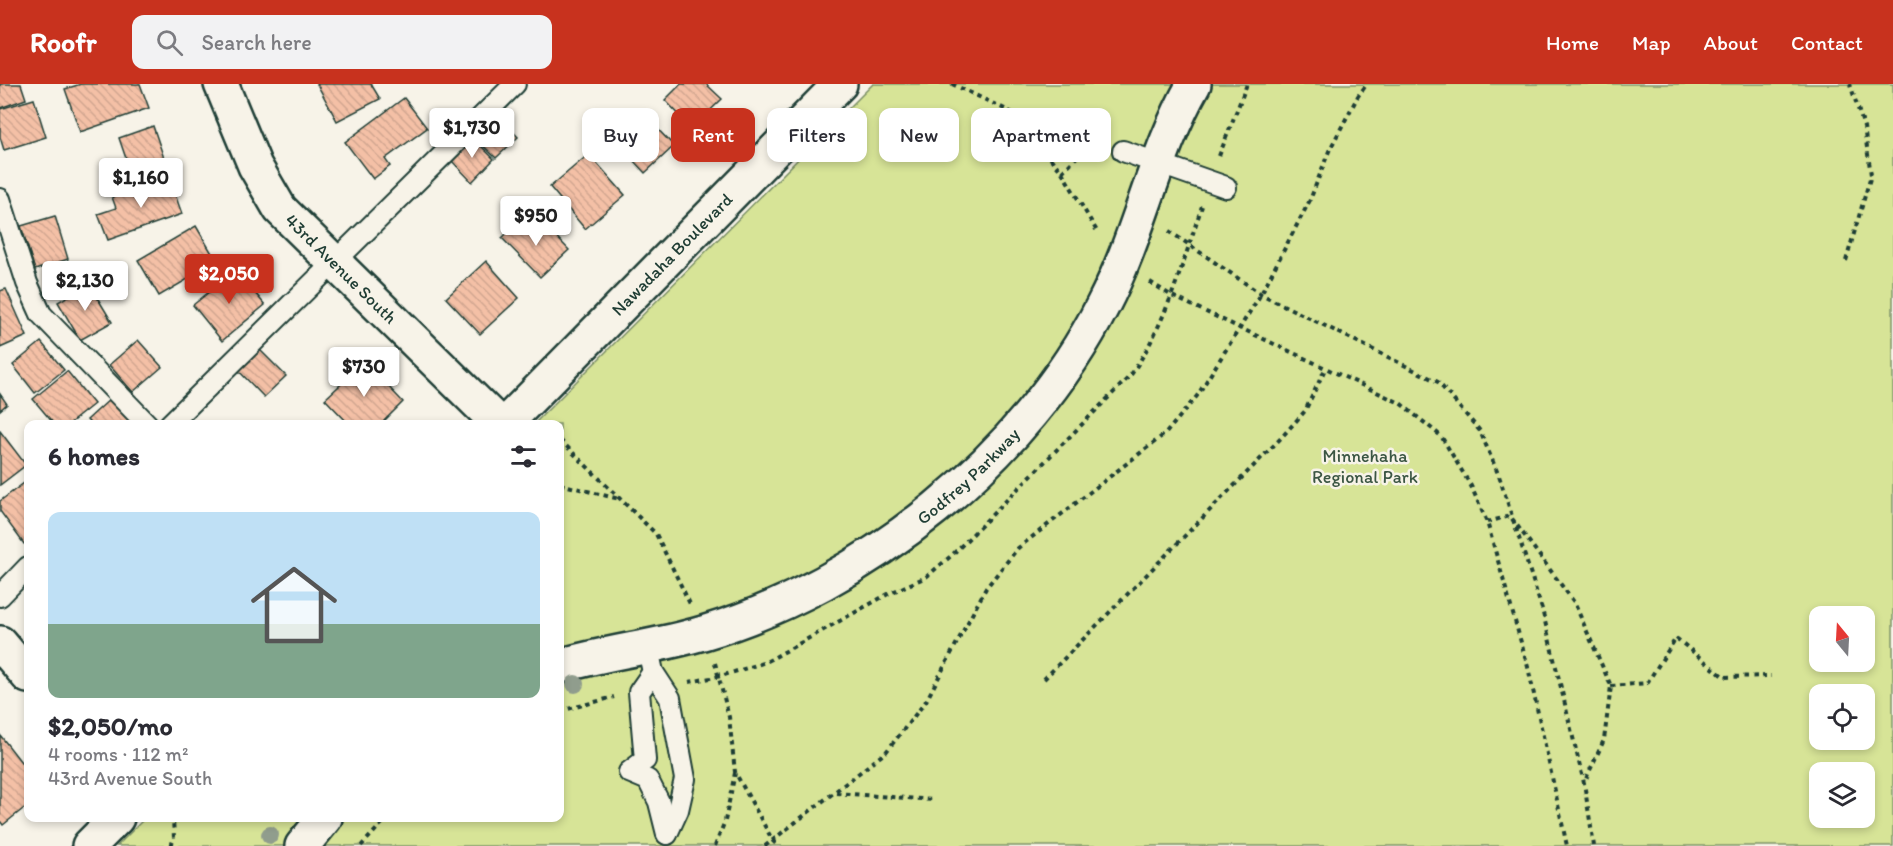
<!DOCTYPE html>
<html lang="en">
<head>
<meta charset="utf-8">
<style>
  body { margin:0; font-family:Itim,sans-serif; background:#f2f2f3; color:#2b2b33; height:100vh; display:flex; flex-direction:column; font-size:22px; white-space:nowrap }
  * { box-sizing:border-box; margin:0 }
  p { font-size:20px; color:#7c7c81 }
  .icon { flex:none; width:33px; height:33px; fill:none; stroke:currentColor; stroke-width:2; stroke-linecap:round; stroke-linejoin:round }
  .map { position:relative; flex:1; overflow:hidden }
  .drawer { position:absolute; left:24px; top:336px; width:540px; height:402px; display:flex; flex-direction:column; background:#fff; border-radius:12px; box-shadow:0 3px 9px #0003 }
  .drawer>* { flex:none }
  .top-card { position:absolute; left:582px; top:24px; width:570px; height:54px; display:flex; gap:12px }
  .needle { width:39px; rotate:342deg }
  .tools { position:absolute; left:1809px; top:522px; display:grid; gap:12px }
  .tools a { display:grid; place-items:center; width:66px; height:66px; border-radius:12px; background:#fff; box-shadow:0 3px 9px #0003; font-size:30px }
  .price { position:absolute; translate:-50% -51px; padding:0 14px; border-radius:6px; background:#fff; color:#222; font-size:20px; line-height:39px; filter:drop-shadow(0 2px 3px #0008) }
  .price::after { content:''; position:absolute; left:50%; top:36px; width:18px; height:14px; margin-left:-9px; background:inherit; clip-path:polygon(0 0,100% 0,50% 100%) }
  .price.selected { background:#c8321e; color:#fff }
  ul { padding:0; list-style:none }
  li { display:grid; align-content:center; gap:12px; height:318px; padding:0 24px }
  li span { display:grid; place-items:center; height:186px; border-radius:12px; color:#555 }
  li>.icon { margin-inline-start:auto }
  span .icon { width:108px; height:108px; fill:#fffc; stroke-width:1 }
  li b { font-size:26px }
  h2 { display:flex; justify-content:space-between; align-items:center; height:72px; padding:0 24px; font-size:26px }
  .chip { padding:0 21px; border-radius:12px; background:#fff; box-shadow:0 3px 9px #0003; font-size:21px; line-height:54px }
  .chip.selected { background:#c8321e; color:#fff }
  header { display:flex; align-items:center; gap:36px; box-sizing:border-box; height:84px; padding:0 30px; background:#c8321e; color:#fff }
  header strong { font-size:28px }
  nav { display:flex; gap:33px; margin-inline-start:auto; font-size:21px }
  .search { width:420px; height:54px; background:#f2f2f3; display:flex; align-items:center; gap:15px; box-sizing:border-box; padding:0 21px; border-radius:12px; color:#7c7c81; font-size:22px }
  .map>svg:first-child { display:block }
  .green { fill:#d7e497; stroke:#7b9066; stroke-width:1.5; fill-rule:evenodd }
  .building { fill:url(#building-back-hatch); stroke:#1f3d34; stroke-width:1.5 }
  .lines { fill:none; stroke-linecap:round; stroke-linejoin:round }
  .service-casing { stroke:#1f3d34; stroke-width:24 }
  .minor-casing { stroke:#1f3d34; stroke-width:38 }
  .path { stroke:#1f3d34; stroke-width:4; stroke-dasharray:4.5 4.5; stroke-linecap:butt }
  .service { stroke:#f7f3e8; stroke-width:20 }
  .minor { stroke:#f7f3e8; stroke-width:33 }
  .tree { fill:#909d8d }
  .labels { text-anchor:middle; dominant-baseline:central; stroke-width:5; stroke-linejoin:round; paint-order:stroke }
  .street-label { font-size:18px; fill:#1f3d34; stroke:#f7f3e8 }
  .park-label { font-size:18px; fill:#3b5643; stroke:#f7f3e8 }
</style>
</head>
<body>
<header>
<strong>Roofr</strong>
<div class="search"><svg class="icon" aria-label="search" viewBox="0 0 24 24"><circle cx="10" cy="10" r="6"/><path d="M15 15l6 6"/></svg>Search here</div>
<nav><a>Home</a><a>Map</a><a>About</a><a>Contact</a></nav>
</header>
<div class="map">
<svg width="1893" height="762" viewBox="0 0 1893 762">
  <defs>
    <pattern id="building-back-hatch" width="6" height="6" patternUnits="userSpaceOnUse" patternTransform="scale(1.5)"><rect width="6" height="6" fill="#f4c0a6"/><path d="M-1 5l2 2M0 0l6 6M5-1l2 2" fill="none" stroke="#d1a690"/></pattern>
  </defs>
  <rect width="100%" height="100%" fill="#f7f3e8"/>
  <filter id="ink" filterUnits="userSpaceOnUse"><feTurbulence type="fractalNoise" baseFrequency=".0167" numOctaves="2"/><feDisplacementMap in="SourceGraphic" scale="12" xChannelSelector="R" yChannelSelector="G"/><feConvolveMatrix kernelMatrix="1 2 1 2 8 2 1 2 1" color-interpolation-filters="sRGB"/></filter>
  <g filter="url(#ink)">
    <path class="green" d="M 873,0 L 1893,0 L 1893,762 L 117,762 L 145,734 L 560,734 L 560,340 L 534,340 ZM 1820,532 L 1864,532 L 1864,578 L 1820,578 ZM 1820,610 L 1864,610 L 1864,656 L 1820,656 ZM 1820,688 L 1864,688 L 1864,734 L 1820,734 Z"/>
    <g class="building">
      <path d="M 0,0 L 21,0 L 26,15 L 0,24 Z"/>
      <path d="M 81,0 L 140,0 L 149,24 L 80,48 L 65,5 Z"/>
      <path d="M 317,0 L 371,0 L 380,15 L 337,37 Z"/>
      <path d="M 681,0 L 706,0 L 722,15 L 692,44 L 665,16 Z"/>
      <path d="M 404,14 L 427,44 L 385,75 L 390,82 L 373,95 L 345,58 Z"/>
      <path d="M 34,15 L 46,53 L 4,66 L 0,53 L 0,25 Z"/>
      <path d="M 494,28 L 518,53 L 496,74 L 472,51 Z"/>
      <path d="M 645,32 L 674,62 L 645,89 L 617,59 Z"/>
      <path d="M 153,42 L 167,83 L 133,95 L 119,54 Z"/>
      <path d="M 472,53 L 494,75 L 472,98 L 451,76 Z"/>
      <path d="M 589,70 L 625,111 L 585,145 L 550,103 Z"/>
      <path d="M 169,93 L 182,130 L 108,156 L 98,130 L 116,124 L 112,113 Z"/>
      <path d="M 55,132 L 68,175 L 35,186 L 21,142 Z"/>
      <path d="M 540,136 L 569,166 L 540,193 L 502,154 L 517,140 L 526,149 Z"/>
      <path d="M 196,142 L 217,178 L 159,212 L 138,176 Z"/>
      <path d="M 486,177 L 519,214 L 480,250 L 446,214 Z"/>
      <path d="M 236,186 L 265,221 L 222,257 L 193,221 Z"/>
      <path d="M 89,200 L 112,238 L 80,256 L 58,218 Z"/>
      <path d="M 6,205 L 27,252 L 0,264 L 0,207 Z"/>
      <path d="M 138,256 L 162,283 L 133,308 L 109,281 Z"/>
      <path d="M 41,258 L 64,286 L 35,309 L 13,281 Z"/>
      <path d="M 258,264 L 286,292 L 264,313 L 236,284 Z"/>
      <path d="M 365,278 L 403,318 L 384,337 L 388,340 L 349,340 L 325,315 Z"/>
      <path d="M 67,287 L 94,320 L 69,340 L 54,340 L 33,315 Z"/>
      <path d="M 0,310 L 7,320 L 0,326 Z"/>
      <path d="M 110,315 L 132,338 L 129,340 L 91,340 L 87,336 Z"/>
      <path d="M 0,347 L 26,381 L 0,401 Z"/>
      <path d="M 28,396 L 28,457 L 24,460 L 0,427 L 0,417 Z"/>
      <path d="M 0,651 L 28,687 L 28,721 L 3,741 L 0,737 Z"/>
    </g>
    <g class="lines">
      <g class="service-casing">
        <g id="service">
          <path d="M 1123,67 L 1226,103"/>
          <path d="M 0,115 L 27,199 L 41,230 L 147,340"/>
          <path d="M 170,340 L 515,0"/>
          <path d="M 0,512 L 28,483"/>
          <path d="M 647,561 L 653,588 L 670,614 L 685,695 L 678,726 L 667,750"/>
          <path d="M 653,588 L 639,608 L 645,676 L 629,688 L 648,696 L 659,718 L 667,750"/>
        </g>
      </g>
      <g class="minor-casing">
        <g id="minor">
          <path id="s1" d="M 221,0 L 255,82 L 280,125 L 499,340"/>
          <path id="s2" d="M 505,340 L 840,0"/>
          <path d="M 0,559 L 28,592"/>
          <path id="s3" d="M 560,582 C 607,568 656,563 703,549 C 866,501 1026,373 1103,221 C 1140,150 1154,70 1194,0"/>
          <path d="M 89,762 L 117,734"/>
          <path d="M 302,762 L 325,734"/>
        </g>
      </g>
      <g class="path">
        <path d="M 952,0 L 1011,28 L 1062,88 L 1098,149"/>
        <path d="M 1219,72 L 1247,0"/>
        <path d="M 1062,88 L 1101,48"/>
        <path d="M 1169,147 L 1261,210 L 1438,298 L 1480,347 L 1499,392 L 1542,525 L 1584,699 L 1594,762"/>
        <path d="M 1846,177 L 1871,91 L 1864,43 L 1850,0"/>
        <path d="M 1150,198 L 1172,212 L 1400,319 L 1441,352 L 1471,402 L 1487,438 L 1528,583 L 1567,762"/>
        <path d="M 560,356 L 656,450 L 690,520"/>
        <path d="M 560,400 L 619,415"/>
        <path d="M 1487,438 L 1510,432 L 1574,518 L 1611,602 L 1604,656 L 1584,699"/>
        <path d="M 715,579 L 729,633 L 735,688 L 773,757 L 778,762"/>
        <path d="M 1044,595 L 1281,354 L 1305,327 L 1326,283"/>
        <path d="M 689,598 L 721,592 L 766,578 L 888,510 L 926,493 L 951,472 L 1130,292 C 1166,241 1182,181 1202,122"/>
        <path d="M 1611,602 L 1647,599 L 1676,554 L 1724,593 L 1771,592"/>
        <path d="M 560,627 L 614,613"/>
        <path d="M 836,709 L 934,716"/>
        <path d="M 171,762 L 174,754 L 173,734"/>
        <path d="M 361,762 L 387,734"/>
        <path d="M 715,762 L 725,737 L 735,689"/>
        <path d="M 765,762 L 886,668 L 926,617 L 986,504 L 1018,464 L 1166,349 L 1197,312 L 1261,210 L 1310,116 L 1329,67 L 1358,12 L 1367,0"/>
      </g>
      <use href="#service" class="service"/>
      <use href="#minor" class="minor"/>
    </g>
    <g class="tree">
      <circle cx="575" cy="600" r="9"/>
      <circle cx="270" cy="751" r="9"/>
    </g>
  </g>
  <g class="labels">
    <g class="street-label">
      <text stroke="none"><textPath href="#s2" startOffset="238">Nawadaha Boulevard</textPath></text>
      <text stroke="none"><textPath href="#s1" startOffset="224">43rd Avenue South</textPath></text>
      <text stroke="none"><textPath href="#s3" startOffset="458">Godfrey Parkway</textPath></text>
    </g>
    <g class="park-label">
      <text x="1365" y="372">Minnehaha<tspan x="1365" dy="21">Regional Park</tspan></text>
    </g>
  </g>
</svg>
<div class="tools">
<a><svg class="needle" viewBox="-14 -14 28 28"><path d="M0-13l5 13h-10z" fill="#e53935"/><path d="M0 13l5-13h-10z" fill="#7c7c81"/></svg></a>
<a><svg class="icon" aria-label="locate" viewBox="0 0 24 24"><circle cx="12" cy="12" r="6"/><path d="M12 2v4M12 18v4M2 12h4M18 12h4"/></svg></a>
<a><svg class="icon" aria-label="layers" viewBox="0 0 24 24"><path d="M12 4l9 5-9 5-9-5zM3 14l9 5 9-5"/></svg></a>
</div>
<b class="price" style="left:472px;top:75px">$1,730</b>
<b class="price" style="left:141px;top:125px">$1,160</b>
<b class="price" style="left:536px;top:163px">$950</b>
<b class="price selected" style="left:229px;top:221px">$2,050</b>
<b class="price" style="left:85px;top:228px">$2,130</b>
<b class="price" style="left:364px;top:314px">$730</b>
<div class="top-card">
<a class="chip">Buy</a>
<a class="chip selected">Rent</a>
<a class="chip">Filters</a>
<a class="chip">New</a>
<a class="chip">Apartment</a>
</div>
<section class="drawer">
<h2>6 homes<svg class="icon" aria-label="filters" viewBox="0 0 24 24"><path d="M4 7h16M4 17h16"/><circle cx="9" cy="7" r="2"/><circle cx="15" cy="17" r="2"/></svg></h2>
<ul>
<li><span style="background:linear-gradient(#bfe0f5 60%,#7fa58c 0)"><svg class="icon" aria-label="home" viewBox="0 0 24 24"><path d="M3 11l9-7 9 7M6 9v11h12V9"/></svg></span><div><b>$2,050/mo</b><p>4 rooms · 112 m²</p><p>43rd Avenue South</p></div></li>
</ul>
</section>
</div>
</body>
</html>
